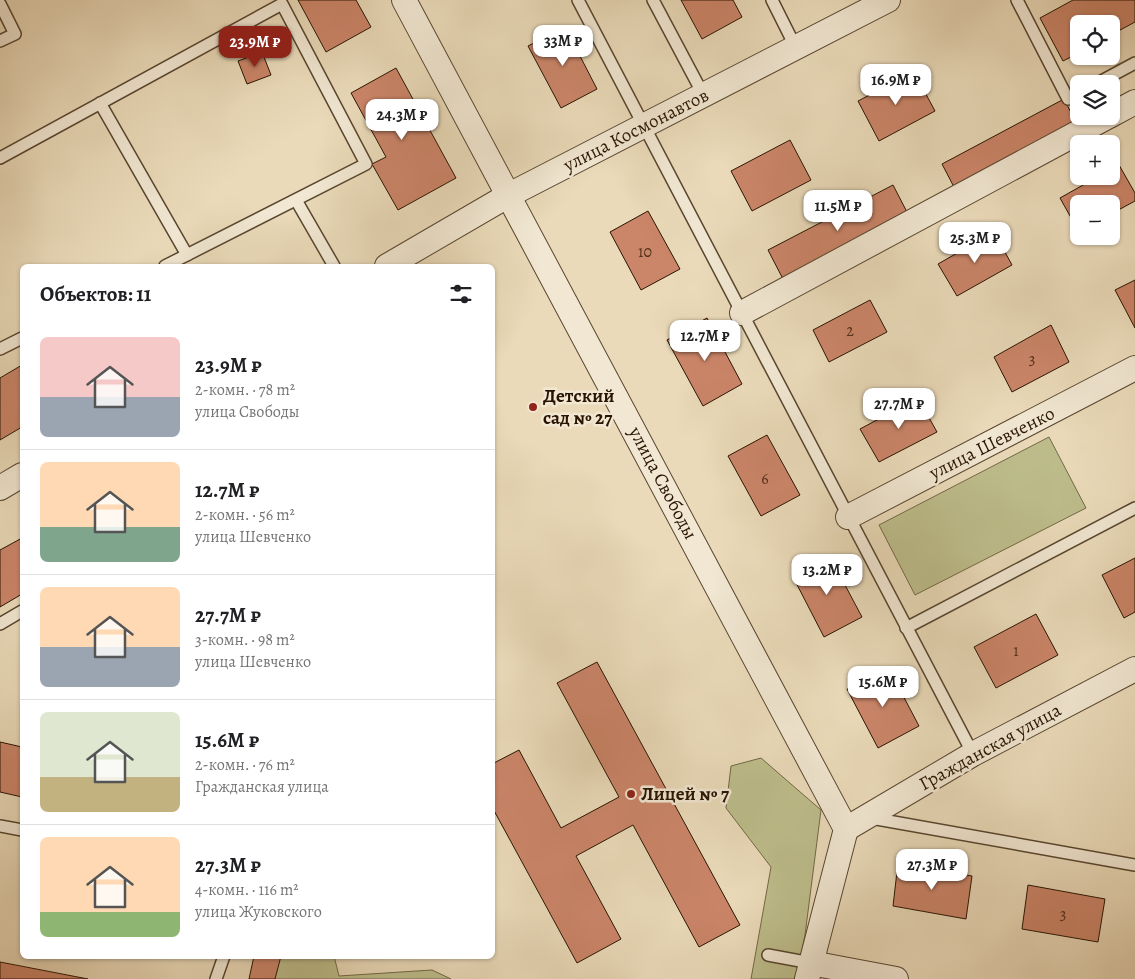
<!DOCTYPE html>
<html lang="ru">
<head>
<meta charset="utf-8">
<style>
  body { margin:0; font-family:Alegreya,serif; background:#f2f2f2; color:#202124; height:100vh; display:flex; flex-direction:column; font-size:19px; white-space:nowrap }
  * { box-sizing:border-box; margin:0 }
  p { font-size:16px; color:#757577 }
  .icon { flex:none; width:28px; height:28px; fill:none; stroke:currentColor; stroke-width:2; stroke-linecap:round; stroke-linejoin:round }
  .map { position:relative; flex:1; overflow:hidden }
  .sheet { position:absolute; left:20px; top:264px; width:475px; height:695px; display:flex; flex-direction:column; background:#fff; border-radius:8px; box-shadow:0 1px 4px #0004 }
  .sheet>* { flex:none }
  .controls { position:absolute; left:1070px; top:15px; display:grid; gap:10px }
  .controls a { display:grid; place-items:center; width:50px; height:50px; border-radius:8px; background:#fff; box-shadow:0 1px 4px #0004; font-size:25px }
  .price { position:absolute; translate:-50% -42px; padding:0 11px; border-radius:10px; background:#fff; color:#222; font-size:16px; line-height:32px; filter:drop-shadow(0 1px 2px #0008) }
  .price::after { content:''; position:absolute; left:50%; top:30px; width:15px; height:11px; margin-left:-8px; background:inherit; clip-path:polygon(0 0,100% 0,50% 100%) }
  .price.active { background:#8f2418; color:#fff }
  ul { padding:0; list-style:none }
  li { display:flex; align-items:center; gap:15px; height:125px; padding:0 20px }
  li+li { border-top:1px solid #e0e0e0 }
  li span { display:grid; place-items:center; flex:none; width:140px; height:100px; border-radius:8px; color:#555 }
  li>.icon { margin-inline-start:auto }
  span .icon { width:60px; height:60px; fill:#fffc; stroke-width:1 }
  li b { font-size:21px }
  h2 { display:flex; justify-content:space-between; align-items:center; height:60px; padding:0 20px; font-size:21px }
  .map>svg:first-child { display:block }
  .green { fill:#bdbd8b; stroke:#726846 }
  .building { fill:#cb8569; stroke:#281401 }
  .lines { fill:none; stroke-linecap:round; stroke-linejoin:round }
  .service-casing { stroke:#58462f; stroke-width:14 }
  .minor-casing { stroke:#58462f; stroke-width:26 }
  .service { stroke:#f1e7d2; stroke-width:11 }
  .minor { stroke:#f1e7d2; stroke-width:24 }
  .poi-dot { fill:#8f2418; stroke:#f1e7d2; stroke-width:2 }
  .labels { text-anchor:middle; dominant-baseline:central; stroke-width:5; stroke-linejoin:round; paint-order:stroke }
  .number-label { font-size:16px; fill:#51301b }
  .street-label { font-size:19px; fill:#281401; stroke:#f1e7d2 }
  .poi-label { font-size:19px; font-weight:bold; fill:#281401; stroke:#f1e7d2; text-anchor:start }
</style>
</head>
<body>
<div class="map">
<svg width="1135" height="979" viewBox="0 0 1135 979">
  <rect width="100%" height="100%" fill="#eadab9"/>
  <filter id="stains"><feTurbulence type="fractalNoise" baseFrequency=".004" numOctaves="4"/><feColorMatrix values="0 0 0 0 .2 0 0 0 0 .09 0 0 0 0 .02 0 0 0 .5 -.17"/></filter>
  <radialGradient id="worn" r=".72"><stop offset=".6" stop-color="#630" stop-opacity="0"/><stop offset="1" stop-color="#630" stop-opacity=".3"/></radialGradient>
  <g class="green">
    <path d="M 1049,437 L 1086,508 L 915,595 L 879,525 Z"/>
    <path d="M 761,758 L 821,810 L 805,935 L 796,979 L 751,979 L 771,867 L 726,808 L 731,766 Z"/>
    <path d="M 267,956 L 334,956 L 339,976 L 432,970 L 451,979 L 259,979 Z"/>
  </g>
  <g class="building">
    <path d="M 298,0 L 356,0 L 371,27 L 326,52 Z"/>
    <path d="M 681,0 L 733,0 L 742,17 L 702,39 Z"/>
    <path d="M 1073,0 L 1135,0 L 1135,22 L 1111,35 L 1111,24 L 1079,24 L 1079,53 L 1063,61 L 1040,18 Z"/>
    <path d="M 565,27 L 597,89 L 561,108 L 528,46 Z"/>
    <path d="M 262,52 L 271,75 L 247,84 L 238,61 Z"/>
    <path d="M 396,68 L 456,178 L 398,210 L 372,164 L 386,157 L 351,93 Z"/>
    <path d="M 914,72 L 935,111 L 879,141 L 858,101 Z"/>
    <path d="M 1064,99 L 1077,124 L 955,189 L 942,164 Z"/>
    <path d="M 790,140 L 811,180 L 752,211 L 731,171 Z"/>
    <path d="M 1119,165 L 1135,193 L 1135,201 L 1111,214 L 1111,204 L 1079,204 L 1079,232 L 1060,198 L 1099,176 L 1111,176 L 1111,169 Z"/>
    <path d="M 893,185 L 908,214 L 783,279 L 768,250 Z"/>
    <path d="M 648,211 L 680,269 L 641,290 L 610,232 Z"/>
    <path d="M 994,232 L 1012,265 L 957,296 L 938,264 Z"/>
    <path d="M 1135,280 L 1135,328 L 1115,290 Z"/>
    <path d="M 870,300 L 887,332 L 829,362 L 813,330 Z"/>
    <path d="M 707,318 L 742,384 L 703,406 L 667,340 Z"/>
    <path d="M 1051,325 L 1069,362 L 1012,392 L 994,357 Z"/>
    <path d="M 22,365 L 22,427 L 0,440 L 0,378 Z"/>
    <path d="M 918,398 L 937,432 L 879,462 L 860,429 Z"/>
    <path d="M 767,435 L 800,495 L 761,516 L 728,456 Z"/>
    <path d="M 22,538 L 22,594 L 0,607 L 0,550 Z"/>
    <path d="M 829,555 L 862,617 L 824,637 L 792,575 Z"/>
    <path d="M 1135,558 L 1135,612 L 1124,618 L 1102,575 Z"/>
    <path d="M 1036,614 L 1058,655 L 996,688 L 974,647 Z"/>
    <path d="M 597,662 L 740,925 L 699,947 L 633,825 L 576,856 L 621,939 L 577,963 L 492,807 L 492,764 L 519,750 L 561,828 L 619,797 L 557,683 Z"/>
    <path d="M 888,667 L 919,726 L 878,748 L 847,689 Z"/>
    <path d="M 0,742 L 22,747 L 22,797 L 0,792 Z"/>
    <path d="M 898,863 L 972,876 L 966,919 L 893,906 Z"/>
    <path d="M 1028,885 L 1105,899 L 1098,942 L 1022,929 Z"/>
    <path d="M 254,956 L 281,956 L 275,979 L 249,979 Z"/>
    <path d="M 0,962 L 88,979 L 0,979 Z"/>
  </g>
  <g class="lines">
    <g class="service-casing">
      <g id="service">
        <path d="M 578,0 L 973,754"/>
        <path d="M 653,0 L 704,96"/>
        <path d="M 772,0 L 796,48"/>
        <path d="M 1017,0 L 1068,99 L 1079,93"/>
        <path d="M 0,4 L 15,34 L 0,41"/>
        <path d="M 1096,84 L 1135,63"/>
        <path d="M 100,103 L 187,255"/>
        <path d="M 0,158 L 282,4 L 366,164 L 165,266"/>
        <path d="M 296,200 L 334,266"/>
        <path d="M 0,349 L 22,338"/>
        <path d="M 0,624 L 22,611"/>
        <path d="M 906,628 L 1135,508"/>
        <path d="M 871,818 L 1135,865"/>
        <path d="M 0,826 L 22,830"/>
        <path d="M 768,955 L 811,963"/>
        <path d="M 216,979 L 224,956"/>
      </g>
    </g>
    <g class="minor-casing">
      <g id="minor">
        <path d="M 404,0 L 846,829 L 807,979"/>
        <path d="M 1111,115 L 1135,102"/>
        <path d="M 387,266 L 509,195 L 888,0"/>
        <path d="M 742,313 L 1109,116"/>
        <path d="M 0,488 L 22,475"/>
        <path d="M 848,517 L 1135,368"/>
        <path d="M 846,829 L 973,754 L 1135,669"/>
        <path d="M 811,963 L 896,979"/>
      </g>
    </g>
    <use href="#service" class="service"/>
    <use href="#minor" class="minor"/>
  </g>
  <g class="poi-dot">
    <circle cx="533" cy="407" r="5"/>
    <circle cx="631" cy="794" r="5"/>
  </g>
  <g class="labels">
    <g class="number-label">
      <text x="645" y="252">10</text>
      <text x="850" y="331">2</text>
      <text x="1032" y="359">3</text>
      <text x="765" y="479">6</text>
      <text x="1016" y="651">1</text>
      <text x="1063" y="914">3</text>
    </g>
    <g class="street-label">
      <text transform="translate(636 130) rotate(-27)">улица Космонавтов</text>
      <text transform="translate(992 443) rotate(-27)">улица Шевченко</text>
      <text transform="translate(663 483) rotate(62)">улица Свободы</text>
      <text transform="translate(990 747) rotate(-29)">Гражданская улица</text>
    </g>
    <g class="poi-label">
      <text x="543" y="396">Детский<tspan x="543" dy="22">сад № 27</tspan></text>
      <text x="641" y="794">Лицей № 7</text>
    </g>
  </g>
  <rect width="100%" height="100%" filter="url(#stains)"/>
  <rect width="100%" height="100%" fill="url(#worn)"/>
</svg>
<div class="controls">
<a><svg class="icon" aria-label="locate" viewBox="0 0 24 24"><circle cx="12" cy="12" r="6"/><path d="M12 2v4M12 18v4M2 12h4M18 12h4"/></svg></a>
<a><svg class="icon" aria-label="layers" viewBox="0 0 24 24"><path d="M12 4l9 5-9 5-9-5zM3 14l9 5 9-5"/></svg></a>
<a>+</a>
<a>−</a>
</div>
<b class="price" style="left:563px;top:67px">33M ₽</b>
<b class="price active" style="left:255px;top:68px">23.9M ₽</b>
<b class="price" style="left:896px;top:106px">16.9M ₽</b>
<b class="price" style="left:402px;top:141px">24.3M ₽</b>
<b class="price" style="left:838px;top:232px">11.5M ₽</b>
<b class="price" style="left:975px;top:264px">25.3M ₽</b>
<b class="price" style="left:705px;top:362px">12.7M ₽</b>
<b class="price" style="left:899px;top:430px">27.7M ₽</b>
<b class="price" style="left:827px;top:596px">13.2M ₽</b>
<b class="price" style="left:883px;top:708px">15.6M ₽</b>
<b class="price" style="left:932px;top:891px">27.3M ₽</b>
<section class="sheet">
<h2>Объектов: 11<svg class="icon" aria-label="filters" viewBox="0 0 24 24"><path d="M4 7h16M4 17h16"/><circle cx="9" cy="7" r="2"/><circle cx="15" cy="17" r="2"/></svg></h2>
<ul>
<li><span style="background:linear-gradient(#f6c9c9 60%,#9aa5b1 0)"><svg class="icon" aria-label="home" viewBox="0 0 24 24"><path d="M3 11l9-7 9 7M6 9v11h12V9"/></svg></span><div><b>23.9M ₽</b><p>2-комн. · 78 m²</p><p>улица Свободы</p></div></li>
<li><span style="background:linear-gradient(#ffd9b3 65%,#7fa58c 0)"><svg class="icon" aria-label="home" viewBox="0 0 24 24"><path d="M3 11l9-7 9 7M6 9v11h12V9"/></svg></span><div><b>12.7M ₽</b><p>2-комн. · 56 m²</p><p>улица Шевченко</p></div></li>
<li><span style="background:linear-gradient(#ffd9b3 60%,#9aa5b1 0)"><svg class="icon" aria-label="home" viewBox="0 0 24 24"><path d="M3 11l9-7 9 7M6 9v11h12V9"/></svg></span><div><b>27.7M ₽</b><p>3-комн. · 98 m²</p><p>улица Шевченко</p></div></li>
<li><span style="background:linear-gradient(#dfe7d0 65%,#c2b280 0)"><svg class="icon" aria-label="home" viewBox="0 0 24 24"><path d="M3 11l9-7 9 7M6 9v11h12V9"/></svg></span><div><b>15.6M ₽</b><p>2-комн. · 76 m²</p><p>Гражданская улица</p></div></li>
<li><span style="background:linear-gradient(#ffd9b3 75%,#8fb573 0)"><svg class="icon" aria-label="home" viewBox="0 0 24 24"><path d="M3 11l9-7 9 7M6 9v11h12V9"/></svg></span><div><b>27.3M ₽</b><p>4-комн. · 116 m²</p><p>улица Жуковского</p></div></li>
</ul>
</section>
</div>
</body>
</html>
